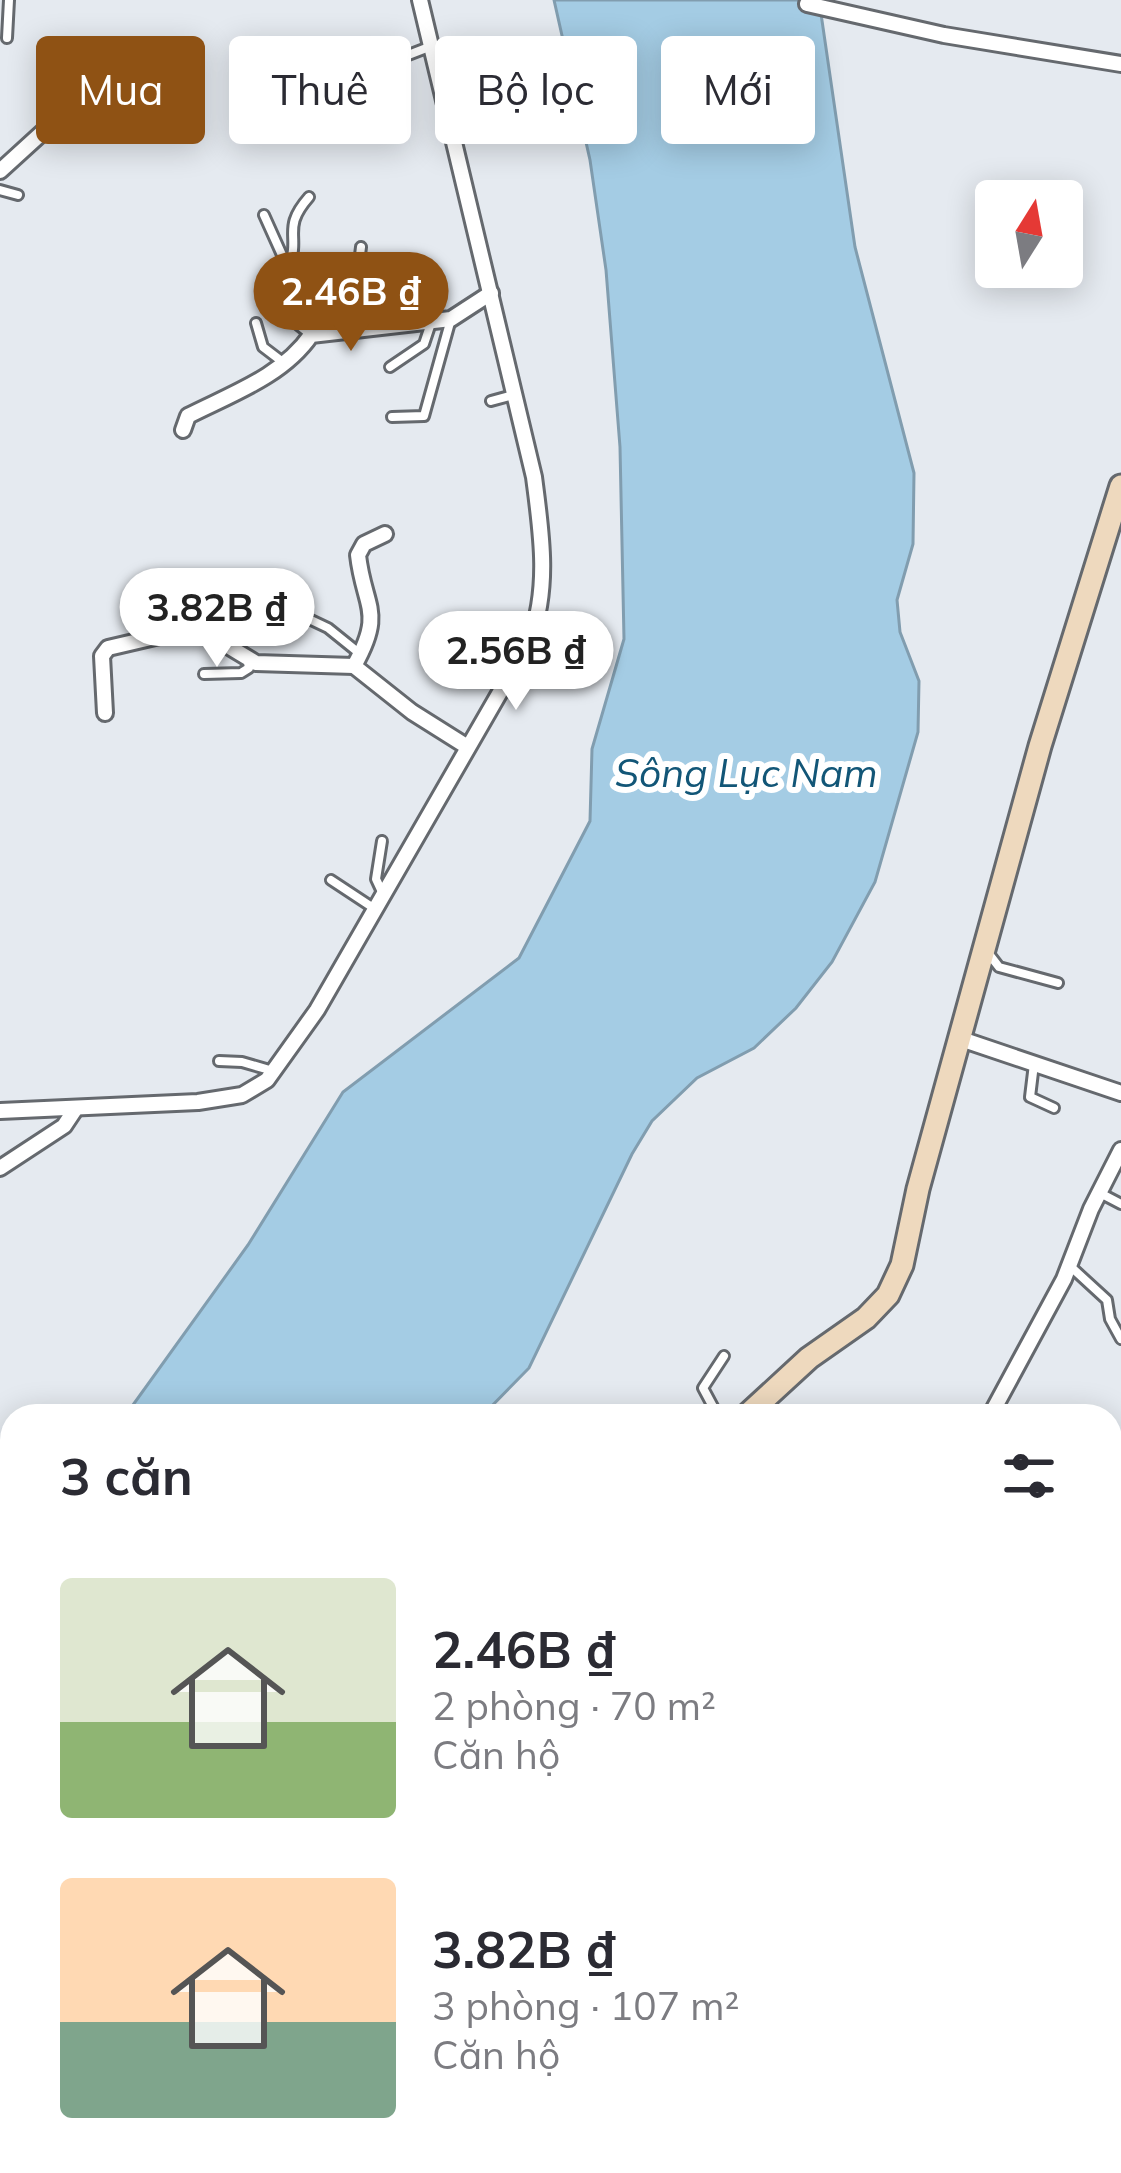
<!DOCTYPE html>
<html lang="vi">
<head>
<meta charset="utf-8">
<style>
  body { margin:0; font-family:Mulish,sans-serif; background:#f2f2f3; color:#2b2b33; height:100vh; display:flex; flex-direction:column; font-size:45px; white-space:nowrap }
  * { box-sizing:border-box; margin:0 }
  p { font-size:39px; color:#7c7c81 }
  .icon { flex:none; width:66px; height:66px; fill:none; stroke:currentColor; stroke-width:2; stroke-linecap:round; stroke-linejoin:round }
  .map { position:relative; flex:1; overflow:hidden }
  .drawer { position:absolute; left:0px; top:1404px; width:1122px; height:771px; display:flex; flex-direction:column; background:#fff; border-radius:36px 36px 0 0; box-shadow:0 6px 30px #0003 }
  .drawer>* { flex:none }
  .top-card { position:absolute; left:36px; top:36px; width:1050px; height:108px; display:flex; gap:24px }
  .needle { width:78px; rotate:11deg }
  .buttons { position:absolute; left:975px; top:180px; display:grid; gap:24px }
  .buttons a { display:grid; place-items:center; width:108px; height:108px; border-radius:12px; background:#fff; box-shadow:0 6px 30px #0003; font-size:60px }
  .price { position:absolute; translate:-50% -102px; padding:0 27px; border-radius:42px; background:#fff; color:#222; font-size:39px; line-height:78px; filter:drop-shadow(0 3px 6px #0008) }
  .price::after { content:''; position:absolute; left:50%; top:72px; width:36px; height:27px; margin-left:-18px; background:inherit; clip-path:polygon(0 0,100% 0,50% 100%) }
  .price.on { background:#8f5214; color:#fff }
  ul { padding:0; list-style:none }
  li { display:flex; align-items:center; gap:36px; height:300px; padding:0 60px }
  li span { display:grid; place-items:center; flex:none; width:336px; height:240px; border-radius:12px; color:#555 }
  li>.icon { margin-inline-start:auto }
  span .icon { width:144px; height:144px; fill:#fffc; stroke-width:1 }
  li b { font-size:51px }
  h2 { display:flex; justify-content:space-between; align-items:center; height:144px; padding:0 60px; font-size:51px }
  .chip { padding:0 42px; border-radius:12px; background:#fff; box-shadow:0 6px 30px #0003; font-size:42px; line-height:108px }
  .chip.on { background:#8f5214; color:#fff }
  .map>svg:first-child { display:block }
  .water { fill:#a4cce4; stroke:#819daf; stroke-width:3 }
  .lines { fill:none; stroke-linecap:round; stroke-linejoin:round }
  .lane-casing { stroke:#65696e; stroke-width:14 }
  .street-casing { stroke:#65696e; stroke-width:20 }
  .secondary-casing { stroke:#65696e; stroke-width:27 }
  .lane { stroke:#fff; stroke-width:8 }
  .street { stroke:#fff; stroke-width:14 }
  .secondary { stroke:#eed9be; stroke-width:21 }
  .labels { text-anchor:middle; dominant-baseline:central; stroke-width:12; stroke-linejoin:round; paint-order:stroke }
  .water-label { font-size:39px; font-style:italic; fill:#125677; stroke:#fff }
</style>
</head>
<body>
<div class="map">
<svg width="1121" height="2173" viewBox="0 0 1121 2173">
  <rect width="100%" height="100%" fill="#e5eaf0"/>
  <g class="water">
    <path d="M 554,0 L 819,0 L 855,247 L 914,473 L 913,544 L 897,600 L 900,632 L 919,681 L 918,732 L 875,882 L 832,962 L 796,1008 L 754,1048 L 697,1078 L 652,1121 L 632,1154 L 529,1368 L 482,1416 L 125,1416 L 248,1245 L 343,1092 L 519,958 L 590,821 L 592,749 L 624,639 L 620,447 L 606,270 L 590,160 Z"/>
    <path d="M 12,1596 L 12,2121 L 0,2136 L 0,1617 Z"/>
  </g>
  <g class="lines">
    <g class="lane-casing">
      <g id="lane">
        <path d="M 7,38 L 9,0"/>
        <path d="M 398,59 L 429,47"/>
        <path d="M 0,190 L 18,195"/>
        <path d="M 264,215 L 291,275 L 296,323 L 311,335"/>
        <path d="M 289,266 C 301,235 281,229 309,197"/>
        <path d="M 256,323 L 263,347 L 284,363"/>
        <path d="M 351,329 L 361,247"/>
        <path d="M 390,367 L 424,344 L 431,323"/>
        <path d="M 491,401 L 513,395"/>
        <path d="M 392,417 L 424,416 L 451,319"/>
        <path d="M 259,585 L 287,593 L 309,619 L 328,628 L 359,653"/>
        <path d="M 476,645 L 514,669"/>
        <path d="M 204,674 L 241,673 L 249,668 L 248,662"/>
        <path d="M 382,841 L 376,879 L 383,894"/>
        <path d="M 331,880 L 375,909"/>
        <path d="M 989,954 L 999,967 L 1058,983"/>
        <path d="M 219,1061 L 242,1062 L 273,1071"/>
        <path d="M 1034,1064 L 1030,1097 L 1054,1108"/>
        <path d="M 1100,1193 L 1121,1204"/>
        <path d="M 1070,1266 L 1107,1300 L 1110,1319 L 1121,1339"/>
        <path d="M 718,1416 L 703,1388 L 724,1356"/>
        <path d="M 1121,1710 L 1121,1726"/>
        <path d="M 870,2169 L 919,2169 L 930,2173"/>
      </g>
    </g>
    <g class="street-casing">
      <g id="street">
        <path d="M 807,4 L 944,35 L 1121,64"/>
        <path d="M 0,171 L 67,110"/>
        <path d="M 183,430 L 188,416 C 231,394 283,376 311,335 L 451,319 L 491,293"/>
        <path d="M 385,534 L 364,544 L 358,555 C 364,608 385,611 354,666 L 412,712 L 466,746"/>
        <path d="M 105,713 L 102,656 L 108,648 L 168,634 L 208,634 L 256,663 L 354,666"/>
        <path d="M 961,1039 L 1121,1093"/>
        <path d="M 0,1111 L 198,1102 L 242,1095 L 267,1080 L 317,1010 L 530,640 C 550,587 541,531 534,477 L 420,0"/>
        <path d="M 0,1168 L 64,1126 L 76,1108"/>
        <path d="M 990,1416 L 1064,1279 L 1091,1209 L 1121,1150"/>
        <path d="M 868,2173 L 869,2163"/>
      </g>
    </g>
    <g class="secondary-casing">
      <g id="secondary">
        <path d="M 746,1416 L 809,1358 L 866,1318 L 888,1295 L 902,1265 L 918,1189 L 1040,746 L 1121,486"/>
        <path d="M 79,2173 L 87,2163"/>
      </g>
    </g>
    <use href="#lane" class="lane"/>
    <use href="#street" class="street"/>
    <use href="#secondary" class="secondary"/>
  </g>
  <g class="labels">
    <g class="water-label">
      <text x="746" y="772">Sông Lục Nam</text>
    </g>
  </g>
</svg>
<div class="buttons">
<a><svg class="needle" viewBox="-14 -14 28 28"><path d="M0-13l5 13h-10z" fill="#e53935"/><path d="M0 13l5-13h-10z" fill="#7c7c81"/></svg></a>
</div>
<b class="price on" style="left:351px;top:354px">2.46B ₫</b>
<b class="price" style="left:217px;top:670px">3.82B ₫</b>
<b class="price" style="left:516px;top:713px">2.56B ₫</b>
<div class="top-card">
<a class="chip on">Mua</a>
<a class="chip">Thuê</a>
<a class="chip">Bộ lọc</a>
<a class="chip">Mới</a>
</div>
<section class="drawer">
<h2>3 căn<svg class="icon" aria-label="filters" viewBox="0 0 24 24"><path d="M4 7h16M4 17h16"/><circle cx="9" cy="7" r="2"/><circle cx="15" cy="17" r="2"/></svg></h2>
<ul>
<li><span style="background:linear-gradient(#dfe7d0 60%,#8fb573 0)"><svg class="icon" aria-label="home" viewBox="0 0 24 24"><path d="M3 11l9-7 9 7M6 9v11h12V9"/></svg></span><div><b>2.46B ₫</b><p>2 phòng · 70 m²</p><p>Căn hộ</p></div></li>
<li><span style="background:linear-gradient(#ffd9b3 60%,#7fa58c 0)"><svg class="icon" aria-label="home" viewBox="0 0 24 24"><path d="M3 11l9-7 9 7M6 9v11h12V9"/></svg></span><div><b>3.82B ₫</b><p>3 phòng · 107 m²</p><p>Căn hộ</p></div></li>
</ul>
</section>
</div>
</body>
</html>
